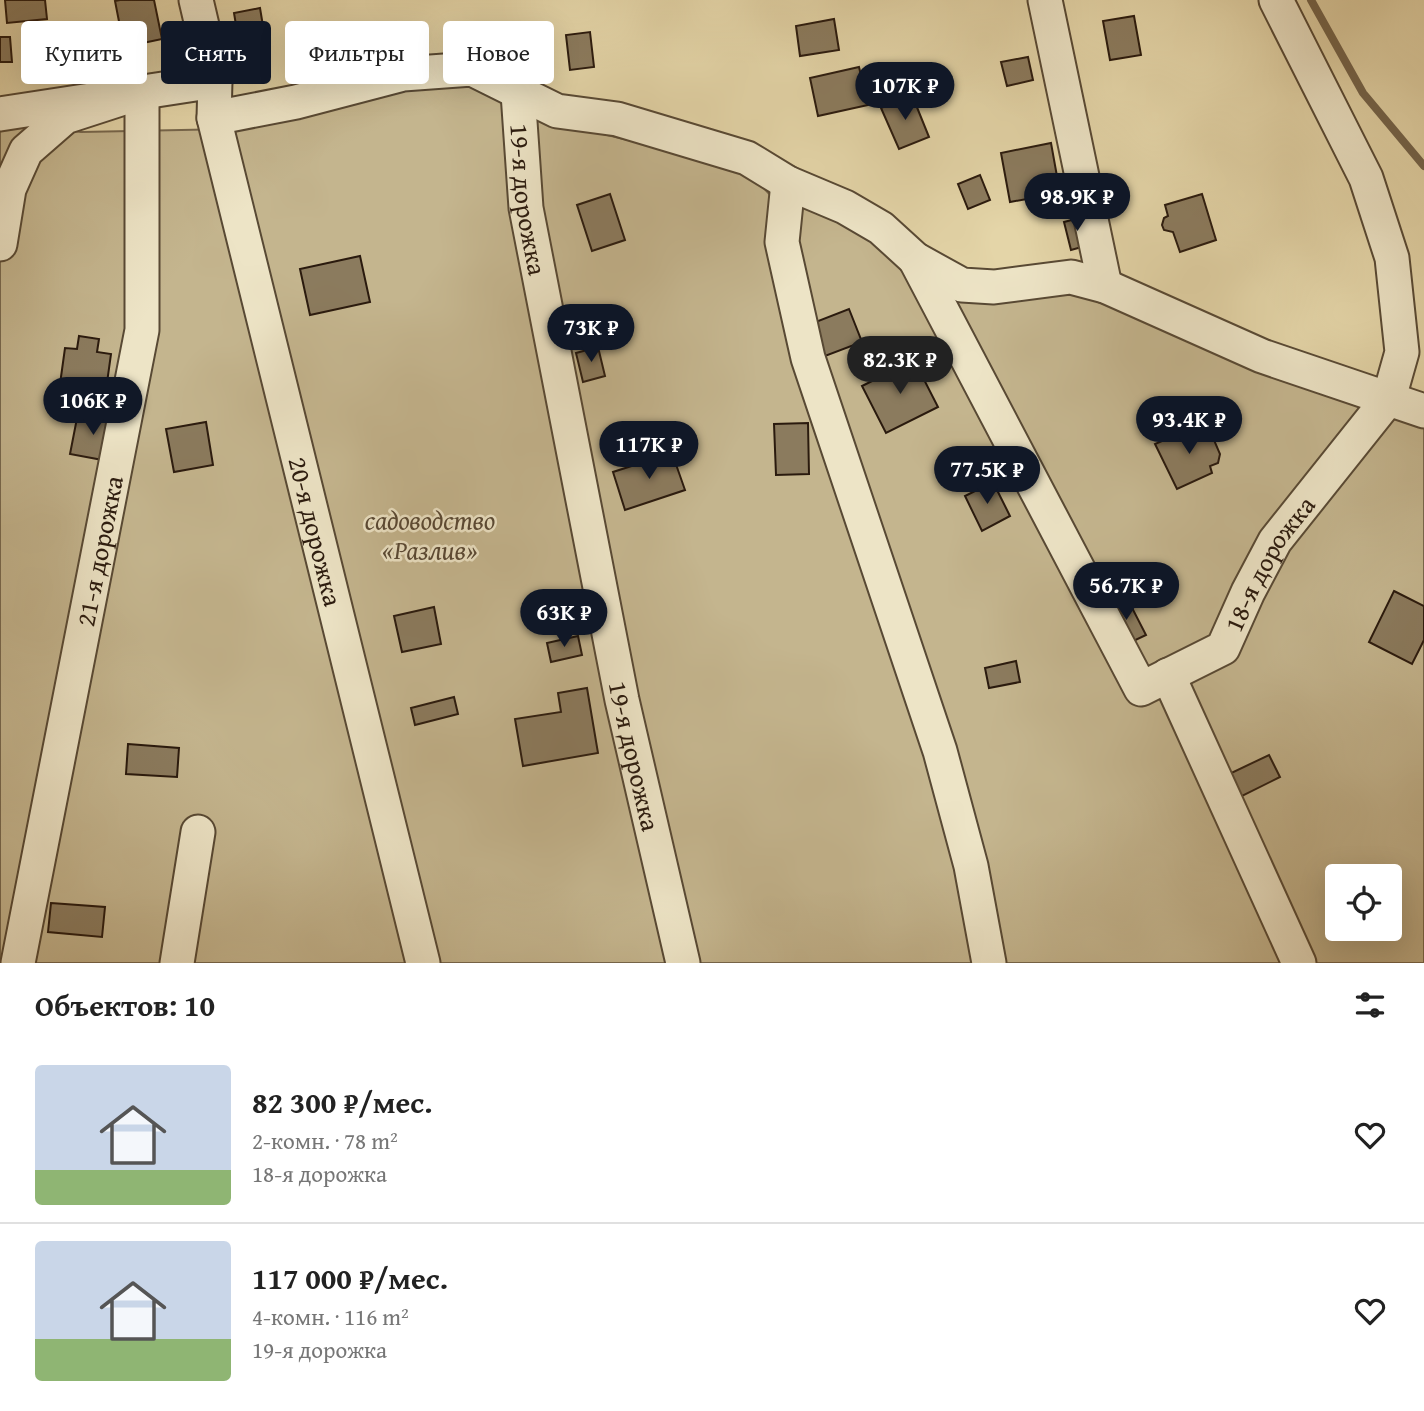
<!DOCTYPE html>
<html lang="ru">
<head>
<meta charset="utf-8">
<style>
  body { margin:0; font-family:"Gentium Book Plus",serif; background:#f2f2f2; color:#222; height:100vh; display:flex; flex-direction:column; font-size:26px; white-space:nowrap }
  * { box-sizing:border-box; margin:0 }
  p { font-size:23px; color:#767676 }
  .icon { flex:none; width:38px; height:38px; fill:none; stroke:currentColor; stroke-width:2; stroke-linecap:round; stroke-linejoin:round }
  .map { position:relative; height:963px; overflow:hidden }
  .drawer { display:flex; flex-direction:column; background:#fff; flex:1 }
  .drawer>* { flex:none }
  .hud { position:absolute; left:21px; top:21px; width:700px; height:63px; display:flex; gap:14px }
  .controls { position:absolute; left:1325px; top:864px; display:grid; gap:14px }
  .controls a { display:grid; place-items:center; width:77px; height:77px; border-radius:7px; background:#fff; box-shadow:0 7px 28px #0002; font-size:35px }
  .price { position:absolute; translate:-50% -60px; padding:0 16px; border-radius:24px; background:#111827; color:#fff; font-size:23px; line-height:46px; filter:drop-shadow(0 2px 4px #0008) }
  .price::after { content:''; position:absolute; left:50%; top:42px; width:21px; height:16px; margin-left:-10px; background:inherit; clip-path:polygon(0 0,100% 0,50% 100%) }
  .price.active { background:#222; color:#fff }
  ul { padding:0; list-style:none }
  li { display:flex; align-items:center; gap:21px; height:175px; padding:0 35px }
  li+li { border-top:2px solid #e0e0e0 }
  li span { display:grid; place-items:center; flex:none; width:196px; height:140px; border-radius:7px; color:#555 }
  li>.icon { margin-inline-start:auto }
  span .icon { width:84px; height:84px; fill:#fffc; stroke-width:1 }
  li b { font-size:30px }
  h2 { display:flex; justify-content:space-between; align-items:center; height:84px; padding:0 35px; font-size:30px }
  .pill { padding:0 24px; border-radius:7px; background:#fff; box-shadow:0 7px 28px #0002; font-size:24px; line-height:63px }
  .pill.active { background:#111827; color:#fff }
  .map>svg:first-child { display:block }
  .green { fill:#c4b58e; stroke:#77684e; stroke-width:2; fill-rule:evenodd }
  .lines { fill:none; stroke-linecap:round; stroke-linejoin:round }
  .stream { stroke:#74644b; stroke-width:8 }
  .building { fill:#8b7b5e; stroke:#2a1a0e; stroke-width:2 }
  .minor-casing { stroke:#584934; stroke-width:37 }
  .minor { stroke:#ede4c6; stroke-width:33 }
  .labels { text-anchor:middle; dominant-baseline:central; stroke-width:5; stroke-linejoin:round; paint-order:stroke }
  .street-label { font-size:26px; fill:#2a1a0e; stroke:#ede4c6 }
  .park-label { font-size:26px; font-style:italic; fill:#584834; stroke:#ede4c6 }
</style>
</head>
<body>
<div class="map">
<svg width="1424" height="963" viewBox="0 0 1424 963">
  <rect width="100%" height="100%" fill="#e4d5a8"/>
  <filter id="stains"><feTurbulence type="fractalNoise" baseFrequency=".00286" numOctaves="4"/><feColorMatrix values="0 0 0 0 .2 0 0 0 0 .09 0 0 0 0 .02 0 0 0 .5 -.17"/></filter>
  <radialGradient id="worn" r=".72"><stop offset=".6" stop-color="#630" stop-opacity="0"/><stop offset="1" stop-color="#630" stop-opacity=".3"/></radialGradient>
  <path class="green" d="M 400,85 L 466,85 L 557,123 L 745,168 L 773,198 L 853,202 L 969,297 L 1077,289 L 1424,423 L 1424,963 L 0,963 L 0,127 L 15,125 L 81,132 L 231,129 ZM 1337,877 L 1390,877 L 1390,929 L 1337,929 Z"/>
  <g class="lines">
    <path class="stream" d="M 1311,0 L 1363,93 L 1424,166"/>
  </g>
  <g class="building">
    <path d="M 5,0 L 45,0 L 47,19 L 7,23 Z"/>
    <path d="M 120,0 L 154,0 L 162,39 L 124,47 L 115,1 Z"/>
    <path d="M 260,8 L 263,26 L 237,31 L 234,13 Z"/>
    <path d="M 1134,16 L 1141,55 L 1110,60 L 1103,21 Z"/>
    <path d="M 834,19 L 839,50 L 800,56 L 796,26 Z"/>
    <path d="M 590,32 L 594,67 L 570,70 L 566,35 Z"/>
    <path d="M 0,37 L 10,37 L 12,62 L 0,62 Z"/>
    <path d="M 1028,57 L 1033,80 L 1007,86 L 1001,62 Z"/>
    <path d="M 859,67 L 868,105 L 818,116 L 810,78 Z"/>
    <path d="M 100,69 L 102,83 L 76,85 L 75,72 Z"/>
    <path d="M 912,95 L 929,137 L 899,149 L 881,108 Z"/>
    <path d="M 1051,143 L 1060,193 L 1010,202 L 1001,153 Z"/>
    <path d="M 980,175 L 990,200 L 968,209 L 958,184 Z"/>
    <path d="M 610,194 L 625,240 L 592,251 L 577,205 Z"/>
    <path d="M 1202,194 L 1216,240 L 1180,252 L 1173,232 L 1164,230 L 1162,225 L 1164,218 L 1168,216 L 1165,205 Z"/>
    <path d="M 1083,217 L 1089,245 L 1071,250 L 1064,222 Z"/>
    <path d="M 360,256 L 370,302 L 310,315 L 300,269 Z"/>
    <path d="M 849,309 L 862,342 L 825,356 L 813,323 Z"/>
    <path d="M 79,336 L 99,339 L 97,352 L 111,354 L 106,390 L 60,384 L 65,348 L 77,349 Z"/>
    <path d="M 598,347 L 605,376 L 583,382 L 576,353 Z"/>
    <path d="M 914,360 L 938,407 L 886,433 L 862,386 Z"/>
    <path d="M 78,413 L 116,421 L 108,461 L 70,454 Z"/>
    <path d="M 206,422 L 213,465 L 174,472 L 166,429 Z"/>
    <path d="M 808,423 L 809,474 L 776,475 L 774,424 Z"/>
    <path d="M 1192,428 L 1195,432 L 1204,430 L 1211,433 L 1220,454 L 1218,463 L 1210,466 L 1212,473 L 1177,489 L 1155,444 Z"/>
    <path d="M 672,453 L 685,490 L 625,510 L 613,472 Z"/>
    <path d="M 993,482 L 1010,516 L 982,531 L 965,496 Z"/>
    <path d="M 1394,591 L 1424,606 L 1424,640 L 1412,664 L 1369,642 Z"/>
    <path d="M 1127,598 L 1146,635 L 1125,645 L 1106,609 Z"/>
    <path d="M 434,607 L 441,644 L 402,652 L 394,616 Z"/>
    <path d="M 578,636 L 582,655 L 551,662 L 547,643 Z"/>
    <path d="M 1016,661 L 1020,682 L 989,688 L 985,668 Z"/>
    <path d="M 587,688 L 598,753 L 523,766 L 515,719 L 561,712 L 558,693 Z"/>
    <path d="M 454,697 L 458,714 L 415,725 L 411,708 Z"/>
    <path d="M 128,744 L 179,748 L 177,777 L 126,774 Z"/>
    <path d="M 1269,755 L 1280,777 L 1236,799 L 1225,776 Z"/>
    <path d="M 51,903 L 105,907 L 102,937 L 48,932 Z"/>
  </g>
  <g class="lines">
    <g class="minor-casing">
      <g id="minor">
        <path id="s1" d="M 196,0 L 215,81 L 214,118 L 423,963"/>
        <path d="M 1045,0 L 1105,286"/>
        <path id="s2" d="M 518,93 L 526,208 L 622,700 L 683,963"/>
        <path d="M 0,114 L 215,81"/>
        <path d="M 214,118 L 296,102 L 403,74 L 472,69 L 557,111 L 617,119 L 747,158 L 788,183 L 845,207 L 881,228 L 915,259 L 962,285 L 994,287 L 1071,277 L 1105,286 L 1262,356 L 1424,411"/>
        <path d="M 788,183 L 782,242 L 808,358 L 940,751 L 971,866 L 989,963"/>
        <path d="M 0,244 L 9,189 L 26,151 L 65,117 L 142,92"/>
        <path id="s3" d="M 915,259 L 1141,689 L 1223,648 L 1248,592 L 1275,541 L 1389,398 L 1402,352 L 1392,258 L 1366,178 L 1276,0"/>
        <path d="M 1168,675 L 1299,963"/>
        <path id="s4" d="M 18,963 L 142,330 L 142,92"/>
        <path d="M 177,963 L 198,832"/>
      </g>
    </g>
    <use href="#minor" class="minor"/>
  </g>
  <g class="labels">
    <g class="street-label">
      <text stroke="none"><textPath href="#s2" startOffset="107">19-я дорожка</textPath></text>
      <text stroke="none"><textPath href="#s1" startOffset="546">20-я дорожка</textPath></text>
      <text stroke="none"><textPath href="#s4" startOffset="420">21-я дорожка</textPath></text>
      <text stroke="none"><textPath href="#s3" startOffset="674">18-я дорожка</textPath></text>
      <text stroke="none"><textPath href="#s2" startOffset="674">19-я дорожка</textPath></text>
    </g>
    <g class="park-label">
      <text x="430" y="519">садоводство<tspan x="430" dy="30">«Разлив»</tspan></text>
    </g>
  </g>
  <rect width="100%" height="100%" filter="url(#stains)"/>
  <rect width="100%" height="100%" fill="url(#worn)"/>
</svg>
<div class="controls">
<a><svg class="icon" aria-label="locate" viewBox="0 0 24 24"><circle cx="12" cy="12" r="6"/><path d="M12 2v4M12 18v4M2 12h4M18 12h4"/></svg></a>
</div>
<b class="price" style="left:905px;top:122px">107K ₽</b>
<b class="price" style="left:1077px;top:233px">98.9K ₽</b>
<b class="price" style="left:591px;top:364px">73K ₽</b>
<b class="price active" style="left:900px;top:396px">82.3K ₽</b>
<b class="price" style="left:93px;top:437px">106K ₽</b>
<b class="price" style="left:1189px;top:456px">93.4K ₽</b>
<b class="price" style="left:649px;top:481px">117K ₽</b>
<b class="price" style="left:987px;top:506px">77.5K ₽</b>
<b class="price" style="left:1126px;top:622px">56.7K ₽</b>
<b class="price" style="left:564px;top:649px">63K ₽</b>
<div class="hud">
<a class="pill">Купить</a>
<a class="pill active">Снять</a>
<a class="pill">Фильтры</a>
<a class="pill">Новое</a>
</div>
</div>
<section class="drawer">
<h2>Объектов: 10<svg class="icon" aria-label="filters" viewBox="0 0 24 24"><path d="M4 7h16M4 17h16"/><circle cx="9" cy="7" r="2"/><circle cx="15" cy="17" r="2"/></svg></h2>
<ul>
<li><span style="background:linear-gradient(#c9d6e8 75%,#8fb573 0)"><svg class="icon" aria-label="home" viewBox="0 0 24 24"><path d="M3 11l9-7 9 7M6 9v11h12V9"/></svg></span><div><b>82 300 ₽/мес.</b><p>2-комн. · 78 m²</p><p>18-я дорожка</p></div><svg class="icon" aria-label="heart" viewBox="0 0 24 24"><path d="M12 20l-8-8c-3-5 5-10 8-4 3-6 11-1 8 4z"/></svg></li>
<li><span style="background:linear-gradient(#c9d6e8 70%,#8fb573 0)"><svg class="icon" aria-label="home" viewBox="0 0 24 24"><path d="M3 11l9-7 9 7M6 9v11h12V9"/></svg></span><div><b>117 000 ₽/мес.</b><p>4-комн. · 116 m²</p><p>19-я дорожка</p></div><svg class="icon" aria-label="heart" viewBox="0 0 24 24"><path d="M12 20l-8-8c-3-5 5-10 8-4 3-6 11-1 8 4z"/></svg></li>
</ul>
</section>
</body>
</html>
